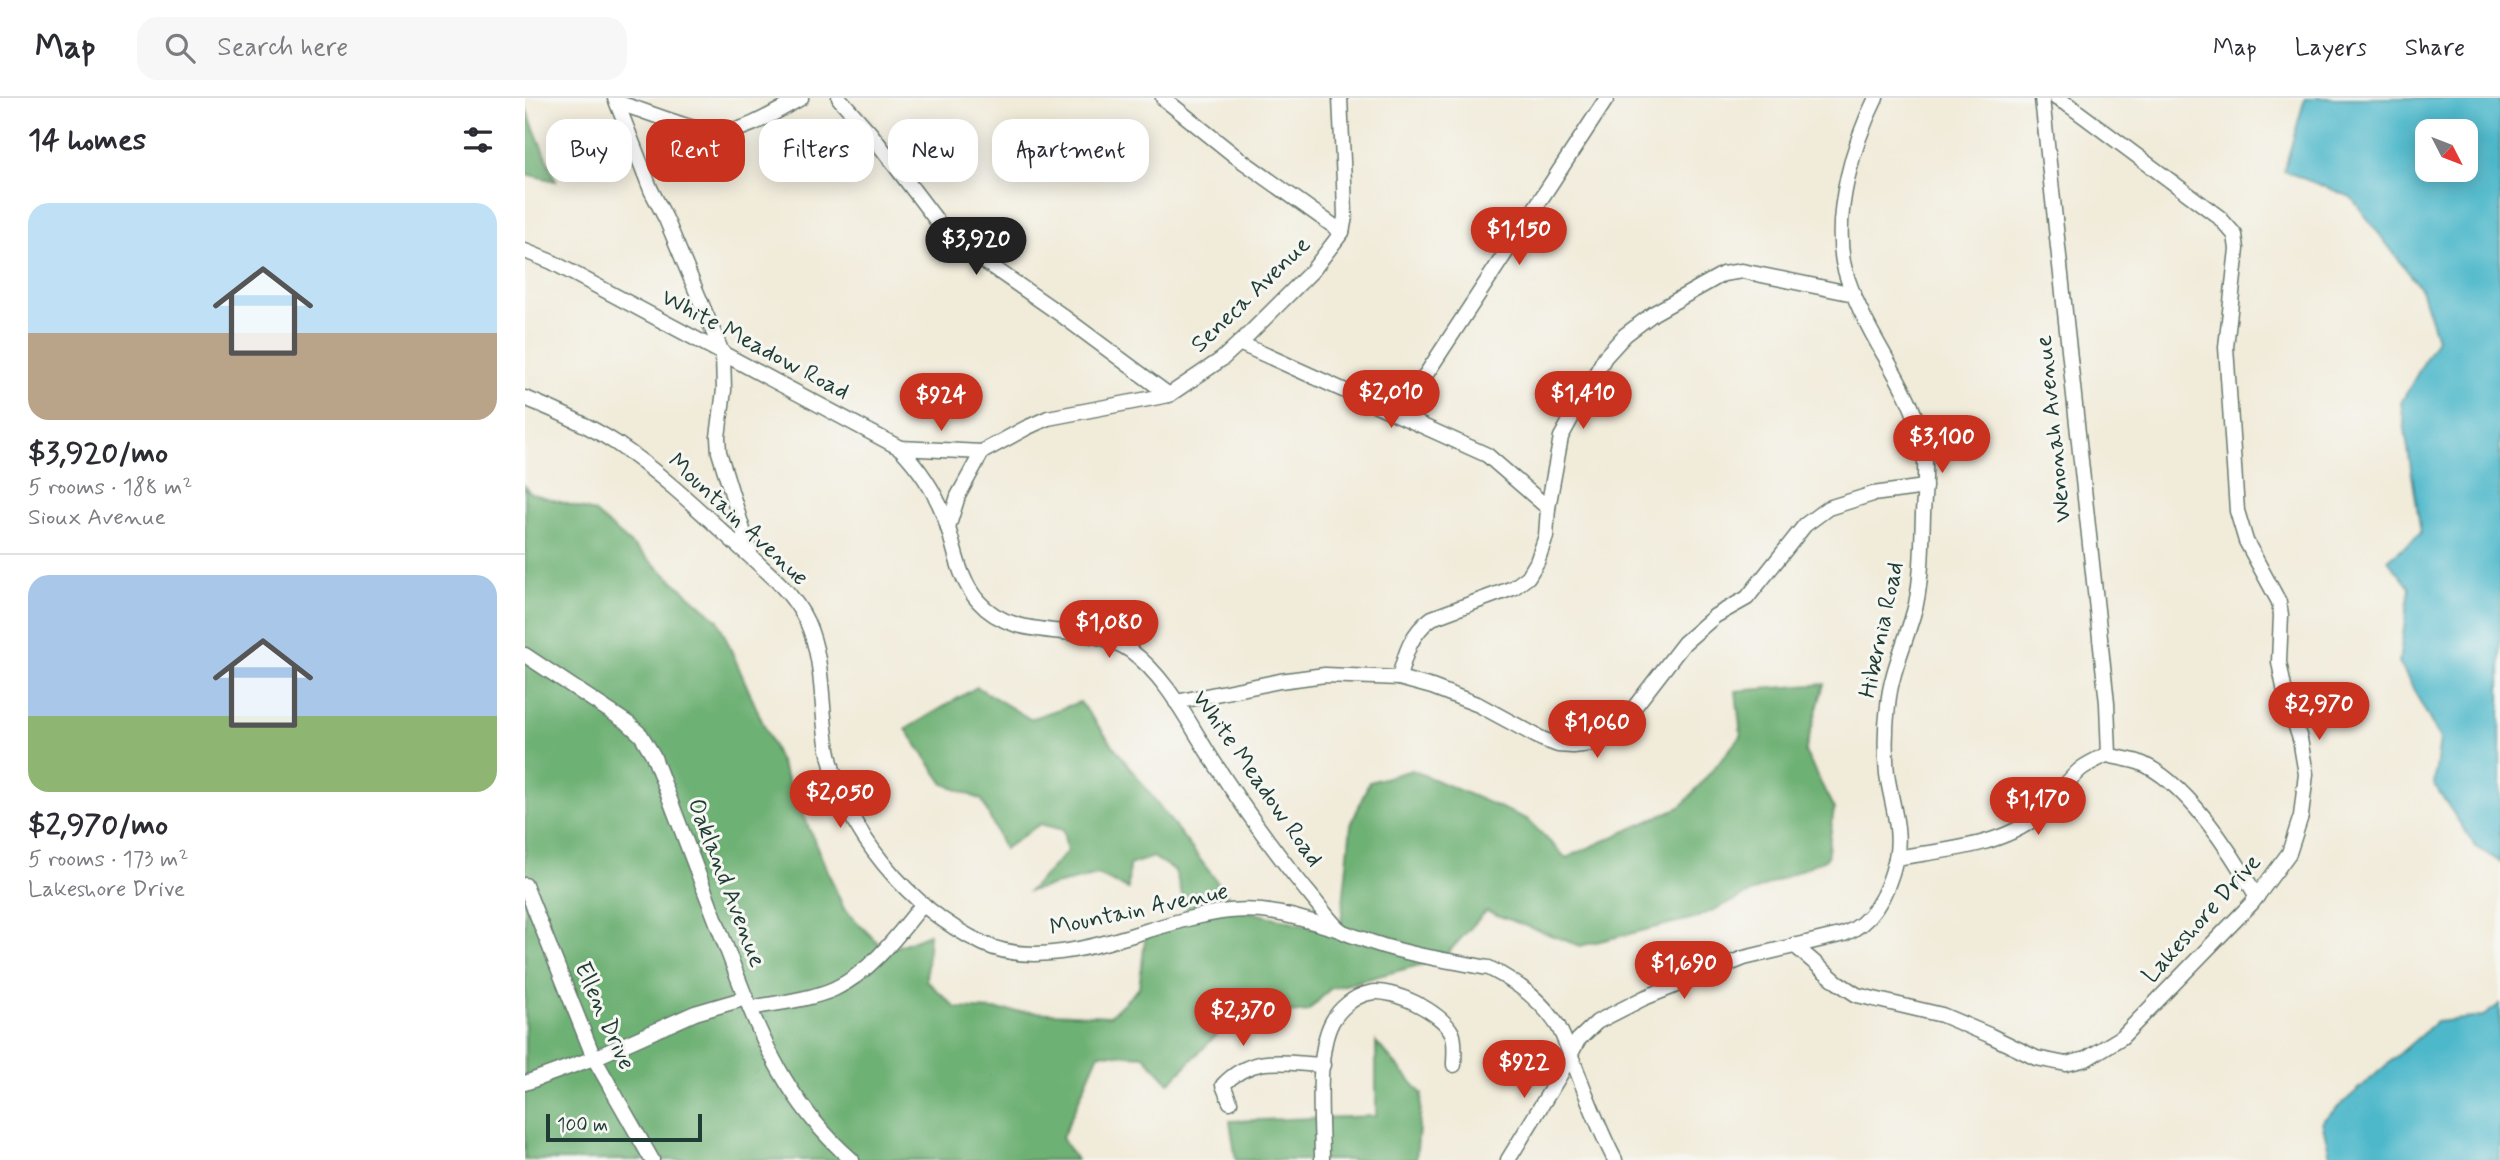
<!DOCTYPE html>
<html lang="en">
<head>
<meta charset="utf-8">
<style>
  body { margin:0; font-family:Mynerve,sans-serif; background:#f7f7f7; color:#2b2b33; height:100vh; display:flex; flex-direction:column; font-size:26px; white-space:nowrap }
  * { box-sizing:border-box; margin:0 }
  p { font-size:23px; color:#7c7c81 }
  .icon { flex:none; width:38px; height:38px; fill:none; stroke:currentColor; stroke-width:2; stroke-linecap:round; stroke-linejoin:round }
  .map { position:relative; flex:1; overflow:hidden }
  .side { display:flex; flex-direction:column; background:#fff; width:525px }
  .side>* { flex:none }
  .hud { position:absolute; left:21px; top:21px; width:665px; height:63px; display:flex; gap:14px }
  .needle { width:46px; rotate:132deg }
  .tools { position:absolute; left:1890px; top:21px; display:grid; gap:14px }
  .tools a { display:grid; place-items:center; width:63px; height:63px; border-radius:14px; background:#fff; box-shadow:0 4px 18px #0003; font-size:35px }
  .scale { position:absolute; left:21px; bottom:18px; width:156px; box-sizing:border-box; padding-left:7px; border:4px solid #1f3d34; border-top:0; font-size:19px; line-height:24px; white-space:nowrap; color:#1f3d34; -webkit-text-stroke:5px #f6f6f2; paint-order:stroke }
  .price { position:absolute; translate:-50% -60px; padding:0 16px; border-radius:24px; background:#c8321e; color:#fff; font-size:23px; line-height:46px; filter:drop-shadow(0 2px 4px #0008) }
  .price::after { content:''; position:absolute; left:50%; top:42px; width:21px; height:16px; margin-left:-10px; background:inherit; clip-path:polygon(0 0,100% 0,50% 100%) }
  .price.selected { background:#222; color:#fff }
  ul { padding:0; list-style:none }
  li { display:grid; align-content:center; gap:14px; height:371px; padding:0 28px }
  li+li { border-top:2px solid #e1e1e2 }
  li span { display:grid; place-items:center; height:217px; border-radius:21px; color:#555 }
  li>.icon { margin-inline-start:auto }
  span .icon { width:126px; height:126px; fill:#fffc; stroke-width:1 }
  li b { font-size:30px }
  h2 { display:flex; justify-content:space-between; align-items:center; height:84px; padding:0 28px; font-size:30px }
  .tag { padding:0 24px; border-radius:21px; background:#fff; box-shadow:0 4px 18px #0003; font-size:24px; line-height:63px }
  .tag.selected { background:#c8321e; color:#fff }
  header { display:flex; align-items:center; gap:42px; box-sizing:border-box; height:98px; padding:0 35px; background:#fff; border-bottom:2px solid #e1e1e2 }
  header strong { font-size:33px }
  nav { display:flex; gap:38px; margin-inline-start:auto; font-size:24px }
  .search { width:490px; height:63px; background:#f7f7f7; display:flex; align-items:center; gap:18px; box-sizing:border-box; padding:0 24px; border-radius:21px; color:#7c7c81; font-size:26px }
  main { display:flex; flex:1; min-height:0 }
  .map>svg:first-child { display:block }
  .forest { fill:#6eb174; stroke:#467754; stroke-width:2 }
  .water { fill:#4eb8ca; stroke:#367a7f; stroke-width:2; fill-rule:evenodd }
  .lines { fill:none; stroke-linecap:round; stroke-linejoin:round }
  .minor-casing { stroke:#687a6e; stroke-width:17 }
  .minor { stroke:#fff; stroke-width:14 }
  .labels { text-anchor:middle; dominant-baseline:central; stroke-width:6; stroke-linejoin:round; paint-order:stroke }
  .street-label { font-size:24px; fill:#1f3d34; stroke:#f6f6f2 }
</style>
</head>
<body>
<header>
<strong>Map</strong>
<div class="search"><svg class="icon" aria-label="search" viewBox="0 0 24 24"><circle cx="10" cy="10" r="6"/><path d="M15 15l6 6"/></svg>Search here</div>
<nav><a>Map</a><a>Layers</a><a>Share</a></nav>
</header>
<main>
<section class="side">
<h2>14 homes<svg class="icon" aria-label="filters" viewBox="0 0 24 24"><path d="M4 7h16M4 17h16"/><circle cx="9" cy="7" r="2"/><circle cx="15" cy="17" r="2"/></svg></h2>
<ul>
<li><span style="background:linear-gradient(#bfe0f5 60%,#b9a48a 0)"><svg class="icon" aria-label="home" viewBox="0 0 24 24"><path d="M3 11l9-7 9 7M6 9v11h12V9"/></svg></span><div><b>$3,920/mo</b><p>5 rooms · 188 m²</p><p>Sioux Avenue</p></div></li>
<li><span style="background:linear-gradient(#a9c7e8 65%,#8fb573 0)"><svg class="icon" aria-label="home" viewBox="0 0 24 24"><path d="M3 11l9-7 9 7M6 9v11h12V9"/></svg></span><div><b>$2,970/mo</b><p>5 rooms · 173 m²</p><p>Lakeshore Drive</p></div></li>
</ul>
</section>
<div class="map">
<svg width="1975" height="1062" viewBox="0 0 1975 1062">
  <rect width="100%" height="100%" fill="#f6f6f2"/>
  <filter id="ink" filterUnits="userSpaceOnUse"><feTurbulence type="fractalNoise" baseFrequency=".0143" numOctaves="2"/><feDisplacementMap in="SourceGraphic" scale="14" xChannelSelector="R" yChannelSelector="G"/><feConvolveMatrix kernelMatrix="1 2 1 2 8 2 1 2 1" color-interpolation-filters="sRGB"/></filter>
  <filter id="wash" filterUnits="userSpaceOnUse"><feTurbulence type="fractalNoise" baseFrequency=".00686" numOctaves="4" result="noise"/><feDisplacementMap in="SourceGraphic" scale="28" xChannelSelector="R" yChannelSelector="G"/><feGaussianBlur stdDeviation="1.57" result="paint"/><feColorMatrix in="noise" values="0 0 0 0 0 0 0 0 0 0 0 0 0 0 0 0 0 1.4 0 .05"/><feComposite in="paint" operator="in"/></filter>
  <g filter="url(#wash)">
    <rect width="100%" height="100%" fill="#f1ebd9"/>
    <g class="forest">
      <path d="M 0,9 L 31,83 L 0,76 Z"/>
      <path d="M 0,388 L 5,395 L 69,414 L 193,522 L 319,811 L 361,853 L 404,836 L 401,882 L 431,910 L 585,918 L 614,890 L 621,835 L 665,823 L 650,773 L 628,759 L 604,767 L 603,791 L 573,777 L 504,793 L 542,754 L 538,732 L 515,726 L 479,751 L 457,702 L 419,686 L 381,631 L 452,589 L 505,621 L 555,604 L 713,811 L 815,835 L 826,727 L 844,684 L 887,672 L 1002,721 L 1041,760 L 1157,708 L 1216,638 L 1211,593 L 1299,586 L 1280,654 L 1309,711 L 1302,760 L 1173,819 L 1055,848 L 961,813 L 917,861 L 805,891 L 783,913 L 707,921 L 644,985 L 619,958 L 574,955 L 537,1040 L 551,1062 L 0,1062 Z"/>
      <path d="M 851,944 L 897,996 L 891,1062 L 711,1062 L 705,1023 L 851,1018 Z"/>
    </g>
    <g class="water">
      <path d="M 1780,0 L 1975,0 L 1975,764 L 1950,748 L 1909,686 L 1915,641 L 1874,564 L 1885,490 L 1863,462 L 1896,435 L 1876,305 L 1912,241 L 1896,191 L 1826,99 L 1759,73 ZM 1941,33 L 1941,72 L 1902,72 L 1902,33 Z"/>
      <path d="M 1975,906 L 1975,1062 L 1806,1062 L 1797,1023 L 1911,924 L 1957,919 Z"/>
    </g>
  </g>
  <g filter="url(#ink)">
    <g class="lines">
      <g class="minor-casing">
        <g id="minor">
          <path d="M 90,0 L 126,92 L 141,121 L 198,257 L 199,292 L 193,339 L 194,354 L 226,458"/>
          <path d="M 314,0 L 346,36 L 412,123 L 433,145 L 535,216 L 644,297"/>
          <path d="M 638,0 L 709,57 L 817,134"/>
          <path d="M 1351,0 C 1328,46 1309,112 1318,164 C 1324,192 1339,221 1353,246 C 1372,280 1394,314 1399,353 C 1402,373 1399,395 1398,416 C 1397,446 1397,477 1391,506 C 1383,540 1366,572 1363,607 C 1360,630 1360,654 1362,676 C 1366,704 1377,732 1371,760"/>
          <path d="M 1517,0 L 1582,605 L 1584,657"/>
          <path d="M 93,5 C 122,13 164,32 191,34 C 216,37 254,12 276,0"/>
          <path d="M 0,153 L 27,164 L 375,350 C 393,369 408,390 418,415 C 430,445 431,478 453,503 C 492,548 561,521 606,553 C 642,580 662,622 685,658 C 715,705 746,749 781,792 C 790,802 806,825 815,832 C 821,836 829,838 835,840 C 876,856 921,862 964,870 C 990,883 1017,903 1033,928 C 1039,939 1043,951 1048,963 C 1061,996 1073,1030 1090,1062"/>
          <path d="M 714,245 L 962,357 L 1023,410"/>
          <path d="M 0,300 C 30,312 63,327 91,345 C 134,374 173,411 211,446 C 237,469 267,492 282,524 C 300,564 295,609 303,651 C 318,733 385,811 459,846 C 532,879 630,820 705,813 C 744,809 778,821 815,832"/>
          <path d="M 875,316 L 1082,0"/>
          <path d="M 375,350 L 457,354"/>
          <path d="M 423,430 L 433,398 L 457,354 L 501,330 L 523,320 L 644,297 L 697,261 L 725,235 L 788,172 L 817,134 L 820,119 L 819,84 L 815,0"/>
          <path d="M 0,557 L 104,626 L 116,637 L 128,657 C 150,716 173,774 195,833 C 229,921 253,998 327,1062"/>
          <path d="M 874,580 C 880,556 886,535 907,520 L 988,490 L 1003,479 L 1012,464 L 1021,438 L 1023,410 L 1036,339 L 1080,259 L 1100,237 L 1129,215 L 1198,176 L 1217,173 L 1329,196"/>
          <path d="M 651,604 L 755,583 L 800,577 L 874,580 L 907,589 L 954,607 L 1017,641 L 1033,647 L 1048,648 L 1066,646 L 1084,636 L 1108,611 L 1159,545 L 1190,518 L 1222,500 L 1280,427 L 1303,410 L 1348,396 L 1400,389"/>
          <path d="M 0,787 L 69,960 L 127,1062"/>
          <path d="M 1269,847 L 1312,884 L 1332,897 L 1417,917 L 1464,937 L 1511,960 L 1541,966 L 1561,961 L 1597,939 L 1727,805 L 1764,755 L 1776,718 L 1781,676 L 1775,641 L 1760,595 L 1754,564 L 1756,517 L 1754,504 L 1721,443 L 1712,413 L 1701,249 L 1712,151 L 1710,137 L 1694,119 L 1545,8 L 1531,0"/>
          <path d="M 225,910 C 252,905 284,902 309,891 C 346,874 373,837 398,806"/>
          <path d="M 0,985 L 69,960 L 170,915 L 221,900"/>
          <path d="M 705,1004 L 698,987 C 728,956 758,965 798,967"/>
          <path d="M 797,1062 C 797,1026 790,955 807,924 C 814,911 829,898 844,895 C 866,889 917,914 927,935 C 931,943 929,958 929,967"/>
          <path d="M 983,1062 L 1035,977 L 1053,942 L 1072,924 L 1119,900 L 1219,860 L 1319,836 C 1350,824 1364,791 1371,760 C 1417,752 1476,749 1514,717 C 1530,703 1542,681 1557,670 C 1564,665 1573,661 1581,657 C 1591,659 1603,661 1613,664 C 1660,681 1708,757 1732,799"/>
        </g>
      </g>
      <use href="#minor" class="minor"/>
    </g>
  </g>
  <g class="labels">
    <g class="street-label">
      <text transform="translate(726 197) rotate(-44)">Seneca Avenue</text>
      <text transform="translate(230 247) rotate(28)">White Meadow Road</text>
      <text transform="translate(1529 331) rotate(-96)">Wenonah Avenue</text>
      <text transform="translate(213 422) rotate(43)">Mountain Avenue</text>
      <text transform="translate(1357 532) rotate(-78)">Hibernia Road</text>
      <text transform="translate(732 681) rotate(55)">White Meadow Road</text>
      <text transform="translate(201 785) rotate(69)">Oakland Avenue</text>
      <text transform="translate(614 812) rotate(-12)">Mountain Avenue</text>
      <text transform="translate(1677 821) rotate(-48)">Lakeshore Drive</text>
      <text transform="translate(79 918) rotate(66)">Ellen Drive</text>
    </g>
  </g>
</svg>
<div class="tools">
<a><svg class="needle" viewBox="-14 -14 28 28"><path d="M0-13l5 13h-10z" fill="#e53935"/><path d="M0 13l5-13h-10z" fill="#7c7c81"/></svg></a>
</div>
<div class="scale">100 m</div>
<b class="price" style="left:994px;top:169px">$1,150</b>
<b class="price selected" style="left:451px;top:179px">$3,920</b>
<b class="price" style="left:866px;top:332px">$2,010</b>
<b class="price" style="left:1058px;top:333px">$1,410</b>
<b class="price" style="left:416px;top:335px">$924</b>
<b class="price" style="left:1417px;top:377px">$3,100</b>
<b class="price" style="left:584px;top:562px">$1,080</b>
<b class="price" style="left:1794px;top:644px">$2,970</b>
<b class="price" style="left:1072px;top:662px">$1,060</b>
<b class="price" style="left:315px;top:732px">$2,050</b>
<b class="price" style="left:1513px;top:739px">$1,170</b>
<b class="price" style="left:1159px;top:903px">$1,690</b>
<b class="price" style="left:718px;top:950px">$2,370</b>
<b class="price" style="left:999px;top:1002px">$922</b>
<div class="hud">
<a class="tag">Buy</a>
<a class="tag selected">Rent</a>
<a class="tag">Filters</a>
<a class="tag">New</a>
<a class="tag">Apartment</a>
</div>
</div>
</main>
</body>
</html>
